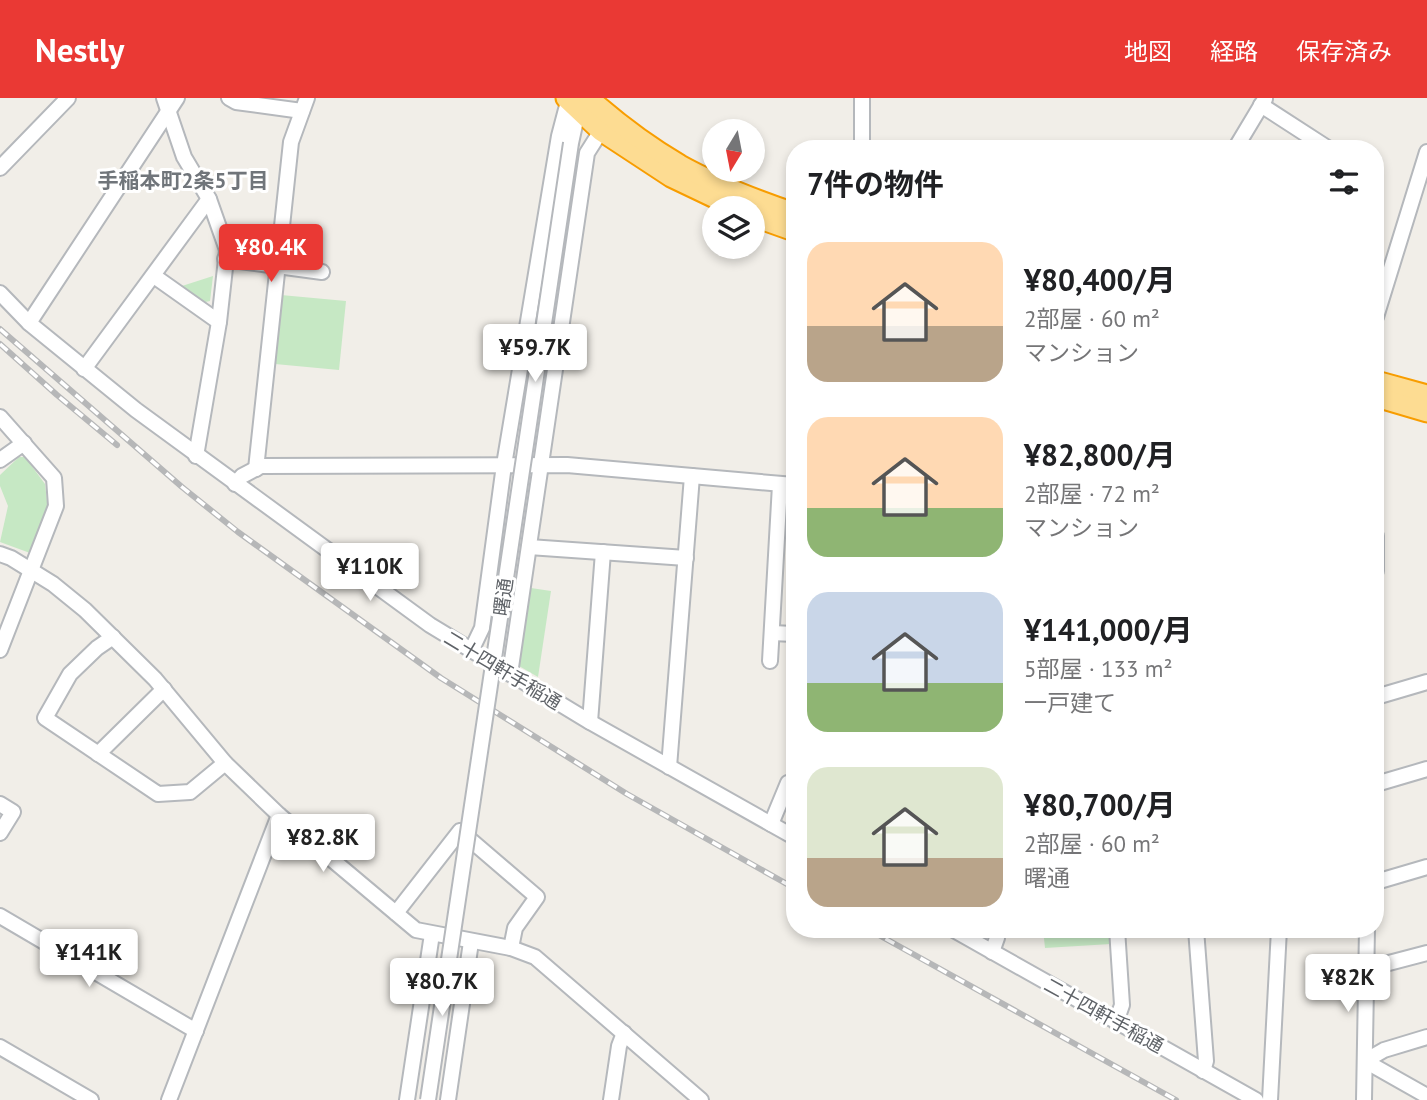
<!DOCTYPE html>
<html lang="ja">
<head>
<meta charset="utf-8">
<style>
  body { margin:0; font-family:"PT Sans","Noto Sans JP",sans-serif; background:#f2f2f2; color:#202124; height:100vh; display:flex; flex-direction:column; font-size:26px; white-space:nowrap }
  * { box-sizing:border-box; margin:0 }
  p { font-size:23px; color:#757577 }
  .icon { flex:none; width:38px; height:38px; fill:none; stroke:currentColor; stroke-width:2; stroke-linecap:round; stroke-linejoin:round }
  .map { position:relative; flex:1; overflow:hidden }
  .details { position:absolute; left:786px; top:42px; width:598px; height:798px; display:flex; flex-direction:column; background:#fff; border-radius:28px; box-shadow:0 4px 10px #0003 }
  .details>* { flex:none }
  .needle { width:46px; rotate:190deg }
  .tools { position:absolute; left:702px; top:21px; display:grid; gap:14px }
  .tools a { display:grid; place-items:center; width:63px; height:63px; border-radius:50%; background:#fff; box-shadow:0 4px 10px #0003; font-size:35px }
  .price { position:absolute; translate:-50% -60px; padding:0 16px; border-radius:7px; background:#fff; color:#222; font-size:23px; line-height:46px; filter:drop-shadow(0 2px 4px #0008) }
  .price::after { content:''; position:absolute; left:50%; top:42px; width:21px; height:16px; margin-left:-10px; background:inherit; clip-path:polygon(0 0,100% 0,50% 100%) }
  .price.on { background:#ea3934; color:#fff }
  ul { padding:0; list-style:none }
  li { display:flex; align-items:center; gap:21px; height:175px; padding:0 21px }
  li span { display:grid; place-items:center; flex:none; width:196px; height:140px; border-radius:21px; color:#555 }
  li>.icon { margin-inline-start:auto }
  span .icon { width:84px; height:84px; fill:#fffc; stroke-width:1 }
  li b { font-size:30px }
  h2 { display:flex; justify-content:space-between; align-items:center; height:84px; padding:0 21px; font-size:30px }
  header { display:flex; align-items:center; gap:42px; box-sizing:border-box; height:98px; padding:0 35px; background:#ea3934; color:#fff }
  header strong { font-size:33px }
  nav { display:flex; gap:38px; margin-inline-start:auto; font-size:24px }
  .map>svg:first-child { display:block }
  .green { fill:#c6e8c4 }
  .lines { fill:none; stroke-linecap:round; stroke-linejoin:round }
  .minor-casing { stroke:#b5b8bc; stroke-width:18 }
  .highway-casing { stroke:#f89d00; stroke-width:23 }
  .minor { stroke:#fff; stroke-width:14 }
  .highway { stroke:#fddc92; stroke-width:19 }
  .rail-casing { stroke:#b6b7b8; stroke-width:6 }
  .rail { stroke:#fff; stroke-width:3.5; stroke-dasharray:10; stroke-linecap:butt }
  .minor-bridge-casing { stroke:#b5b8bc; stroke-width:18; stroke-linecap:butt }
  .minor-bridge { stroke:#fff; stroke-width:14 }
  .labels { text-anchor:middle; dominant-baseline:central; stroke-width:6; stroke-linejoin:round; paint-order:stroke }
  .street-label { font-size:19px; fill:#5f6368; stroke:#fff }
  .neighbourhood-label { font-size:21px; font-weight:bold; fill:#70757a; stroke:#fff }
</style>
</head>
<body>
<header>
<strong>Nestly</strong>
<nav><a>地図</a><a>経路</a><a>保存済み</a></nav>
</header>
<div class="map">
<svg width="1427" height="1002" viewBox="0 0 1427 1002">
  <rect width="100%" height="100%" fill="#f1eee8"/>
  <g class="green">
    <path d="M 213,178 L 210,203 L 201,205 L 182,188 Z"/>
    <path d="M 281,197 L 346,203 L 339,272 L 275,266 Z"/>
    <path d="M 19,359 L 25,359 L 45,386 L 48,412 L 30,455 L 0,444 L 8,408 L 0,388 L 0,377 Z"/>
    <path d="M 531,490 L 551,493 L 538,579 L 519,568 Z"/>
    <path d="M 1043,831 L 1109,831 L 1111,846 L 1045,850 Z"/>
  </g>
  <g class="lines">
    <g class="minor-casing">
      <g id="minor">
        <path d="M 164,0 L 184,59 L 209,101 L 227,152 L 219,224 L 196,358"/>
        <path d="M 229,0 L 236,4 L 302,13"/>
        <path d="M 862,0 L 862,51"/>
        <path d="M 1261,7 L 1329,51"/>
        <path d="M 571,45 L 576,22 L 586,8"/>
        <path d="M 1235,51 L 1265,1"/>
        <path d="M 0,70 L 68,0"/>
        <path d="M 225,161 L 322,174"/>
        <path d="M 154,178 L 219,224"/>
        <path d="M 0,195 L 29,225 L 136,312 L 430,527 L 590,624 L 794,739"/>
        <path d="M 1376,219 L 1427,54"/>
        <path d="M 29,225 L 177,0"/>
        <path d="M 84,271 L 209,101"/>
        <path d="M 0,319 L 54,380 L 56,408 L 0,552"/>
        <path d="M 0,362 L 24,345"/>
        <path d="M 256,371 L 291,44 L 307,0"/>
        <path d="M 235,386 L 242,378 L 261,368 L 567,367 L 794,387"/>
        <path d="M 1376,438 L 1376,473"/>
        <path d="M 529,449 L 686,460"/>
        <path d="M 0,456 L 11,460 L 53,486 L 85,512 L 155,581 L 225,665 L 279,717 L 416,832 L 511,850 L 535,859 L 701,1002"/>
        <path d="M 772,535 L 794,536"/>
        <path d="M 113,539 L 97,550 L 70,576 L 45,620 L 158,696 L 190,694 L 225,665"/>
        <path d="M 471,553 L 482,530 L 504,367 L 559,38 L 569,0"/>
        <path d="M 770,563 L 780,387"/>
        <path d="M 510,576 L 587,55 L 606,25"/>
        <path d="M 1376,599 L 1427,584"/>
        <path d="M 590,624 L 603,454"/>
        <path d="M 98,656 L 164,591"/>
        <path d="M 669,669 L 692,378"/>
        <path d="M 1376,686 L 1427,671"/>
        <path d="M 0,706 L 13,714 L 0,735"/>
        <path d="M 771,726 L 788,685 L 794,685"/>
        <path d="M 1376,784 L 1427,769"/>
        <path d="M 396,815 L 460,733 L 537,799 L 515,830 L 511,850"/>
        <path d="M 0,818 L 196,933"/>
        <path d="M 952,831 L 1256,1002"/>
        <path d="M 1196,831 L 1206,963 L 1203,973"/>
        <path d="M 992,854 L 997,840 L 997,831"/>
        <path d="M 1366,871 L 1427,855"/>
        <path d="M 1116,924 L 1122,907 L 1117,831"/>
        <path d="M 0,949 L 91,1002"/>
        <path d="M 1365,963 L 1427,998"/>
        <path d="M 1365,963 L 1384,952 L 1427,939"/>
        <path d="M 169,1002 L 279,717"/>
        <path d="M 407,1002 L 432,836"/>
        <path d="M 448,1002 L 471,844"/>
        <path d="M 611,1002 L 619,948 L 624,935"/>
        <path d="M 1270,1002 L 1279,831"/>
        <path d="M 1364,1002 L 1367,831"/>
      </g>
    </g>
    <g class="highway-casing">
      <g id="highway">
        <path d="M 566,0 L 601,33 L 671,79 L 736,110"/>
        <path d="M 589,0 C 617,25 648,48 680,67 C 716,87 756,102 794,115"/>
        <path d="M 752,118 L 794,133"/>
        <path d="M 1376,283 L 1427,297"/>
        <path d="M 1376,299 L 1427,314"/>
      </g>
    </g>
    <use href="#minor" class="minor"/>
    <use href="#highway" class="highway"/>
    <g class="rail-casing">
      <g id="rail">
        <path d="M 0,231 L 182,389 L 238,434 L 441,580 L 627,696 L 794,790"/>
        <path d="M 0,246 L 57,297 L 117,347"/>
        <path d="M 868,831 L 1176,1002"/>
      </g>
    </g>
    <use href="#rail" class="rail"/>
    <g class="minor-bridge-casing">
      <path id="minor-bridge" d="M 428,1002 L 571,45"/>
    </g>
    <use href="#minor-bridge" class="minor-bridge"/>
  </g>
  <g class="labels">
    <g class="street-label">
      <text transform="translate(503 499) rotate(-82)">曙通</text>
      <text transform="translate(503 572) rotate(31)">二十四軒手稲通</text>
      <text transform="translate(1104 917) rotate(29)">二十四軒手稲通</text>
    </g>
    <g class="neighbourhood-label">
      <text x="183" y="82">手稲本町2条5丁目</text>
    </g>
  </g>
</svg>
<div class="tools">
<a><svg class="needle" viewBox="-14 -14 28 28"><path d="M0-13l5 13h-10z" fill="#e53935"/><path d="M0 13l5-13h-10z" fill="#757577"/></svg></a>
<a><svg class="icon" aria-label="layers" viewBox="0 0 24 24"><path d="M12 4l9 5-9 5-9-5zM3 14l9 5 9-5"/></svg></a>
</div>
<b class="price on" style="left:271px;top:186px">¥80.4K</b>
<b class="price" style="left:535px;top:286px">¥59.7K</b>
<b class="price" style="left:370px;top:505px">¥110K</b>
<b class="price" style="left:323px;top:776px">¥82.8K</b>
<b class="price" style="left:89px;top:891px">¥141K</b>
<b class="price" style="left:1348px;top:916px">¥82K</b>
<b class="price" style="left:442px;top:920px">¥80.7K</b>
<section class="details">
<h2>7件の物件<svg class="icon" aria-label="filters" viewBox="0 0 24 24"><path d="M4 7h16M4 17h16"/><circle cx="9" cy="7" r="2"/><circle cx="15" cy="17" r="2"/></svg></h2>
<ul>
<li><span style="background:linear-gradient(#ffd9b3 60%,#b9a48a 0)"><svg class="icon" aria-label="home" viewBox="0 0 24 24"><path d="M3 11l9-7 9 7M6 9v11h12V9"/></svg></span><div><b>¥80,400/月</b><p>2部屋 · 60 m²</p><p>マンション</p></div></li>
<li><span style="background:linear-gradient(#ffd9b3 65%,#8fb573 0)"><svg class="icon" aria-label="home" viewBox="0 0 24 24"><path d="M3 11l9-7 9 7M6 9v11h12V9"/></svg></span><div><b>¥82,800/月</b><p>2部屋 · 72 m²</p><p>マンション</p></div></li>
<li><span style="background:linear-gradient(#c9d6e8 65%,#8fb573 0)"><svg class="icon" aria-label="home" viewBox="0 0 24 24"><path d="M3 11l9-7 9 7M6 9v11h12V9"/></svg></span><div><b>¥141,000/月</b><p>5部屋 · 133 m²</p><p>一戸建て</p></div></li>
<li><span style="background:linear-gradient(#dfe7d0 65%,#b9a48a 0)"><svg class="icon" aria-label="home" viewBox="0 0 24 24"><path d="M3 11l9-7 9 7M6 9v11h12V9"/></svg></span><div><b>¥80,700/月</b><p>2部屋 · 60 m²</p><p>曙通</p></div></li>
</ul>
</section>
</div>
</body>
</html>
